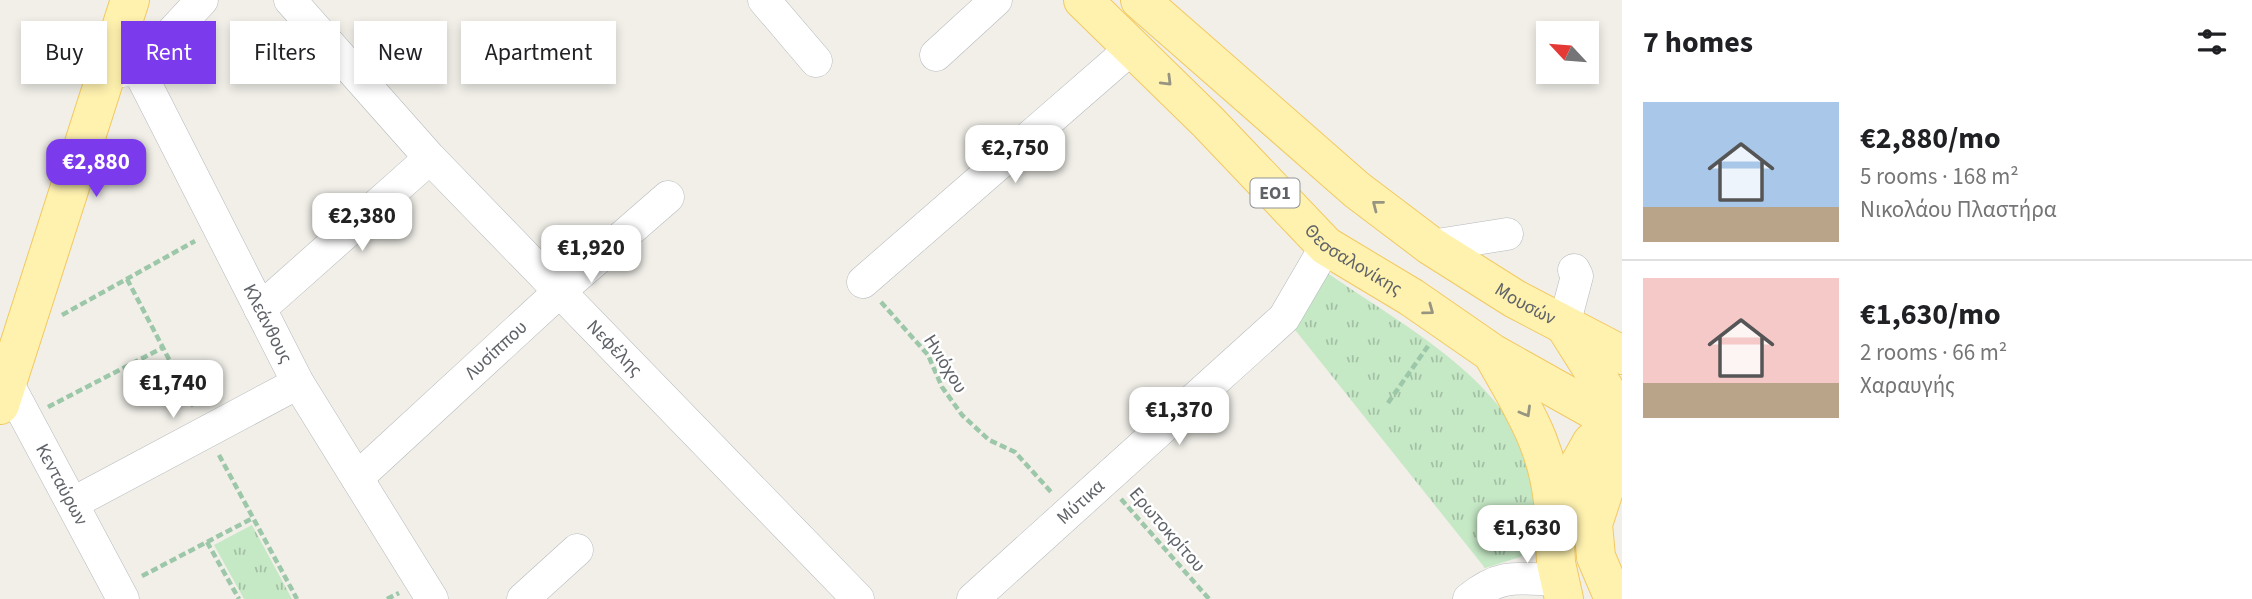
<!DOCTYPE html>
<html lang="en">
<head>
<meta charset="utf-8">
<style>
  body { margin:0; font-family:"Source Sans 3",sans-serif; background:#f6f6f6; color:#202124; height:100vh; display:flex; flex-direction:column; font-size:26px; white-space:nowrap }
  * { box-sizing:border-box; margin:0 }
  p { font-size:23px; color:#757577 }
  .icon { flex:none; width:38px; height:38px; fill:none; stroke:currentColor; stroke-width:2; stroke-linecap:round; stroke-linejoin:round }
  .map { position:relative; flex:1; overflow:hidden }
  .drawer { display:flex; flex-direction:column; background:#fff; width:630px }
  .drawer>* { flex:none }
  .guide { position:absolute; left:21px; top:21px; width:665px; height:63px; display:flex; gap:14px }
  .needle { width:46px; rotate:296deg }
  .tools { position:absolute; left:1536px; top:21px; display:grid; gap:14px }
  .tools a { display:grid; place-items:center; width:63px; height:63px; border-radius:0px; background:#fff; box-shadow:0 4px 10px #0003; font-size:35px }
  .price { position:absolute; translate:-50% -60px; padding:0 16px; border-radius:14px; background:#fff; color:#222; font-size:23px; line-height:46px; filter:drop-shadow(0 2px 4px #0008) }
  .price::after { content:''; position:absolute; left:50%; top:42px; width:21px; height:16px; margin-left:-10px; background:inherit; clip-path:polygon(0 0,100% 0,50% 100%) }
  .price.on { background:#7c3aed; color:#fff }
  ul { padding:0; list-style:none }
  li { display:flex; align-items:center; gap:21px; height:175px; padding:0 21px }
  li+li { border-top:2px solid #e0e0e0 }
  li span { display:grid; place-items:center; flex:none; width:196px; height:140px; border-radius:0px; color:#555 }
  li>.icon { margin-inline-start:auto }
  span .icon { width:84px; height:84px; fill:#fffc; stroke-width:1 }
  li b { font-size:30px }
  h2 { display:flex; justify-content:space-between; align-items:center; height:84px; padding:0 21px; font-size:30px }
  .pill { padding:0 24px; border-radius:0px; background:#fff; box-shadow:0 4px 10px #0003; font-size:24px; line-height:63px }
  .pill.on { background:#7c3aed; color:#fff }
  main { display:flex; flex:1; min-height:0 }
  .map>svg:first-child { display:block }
  .park { fill:url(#park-tufts) }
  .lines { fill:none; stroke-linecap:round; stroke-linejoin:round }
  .minor-casing { stroke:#b5b8bc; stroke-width:33 }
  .major-casing { stroke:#f2c960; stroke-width:40 }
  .path { stroke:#9cc7a9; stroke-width:4.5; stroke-dasharray:7 3.5; stroke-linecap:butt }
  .minor { stroke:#fff; stroke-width:32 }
  .major { stroke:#fff2af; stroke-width:38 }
  .oneway { stroke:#979581 }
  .labels { text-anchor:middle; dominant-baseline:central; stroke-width:5; stroke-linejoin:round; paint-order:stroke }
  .shield { fill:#fff; stroke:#8f9295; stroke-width:2 }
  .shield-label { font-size:18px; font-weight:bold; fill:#5f6368 }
  .street-label { font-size:19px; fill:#5f6368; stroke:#fff }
</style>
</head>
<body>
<main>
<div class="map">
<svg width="1622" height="599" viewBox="0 0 1622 599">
  <defs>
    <pattern id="park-tufts" width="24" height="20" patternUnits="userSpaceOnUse" patternTransform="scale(1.75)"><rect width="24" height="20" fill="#c5e8c5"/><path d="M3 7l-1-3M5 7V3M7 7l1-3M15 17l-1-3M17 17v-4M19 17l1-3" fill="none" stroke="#a3c0a4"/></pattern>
  </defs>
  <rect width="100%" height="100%" fill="#f1efe8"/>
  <g class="park">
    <path d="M 1326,272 C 1390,317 1488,369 1521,442 C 1535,474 1534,513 1535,547 L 1520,557 L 1485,568 L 1288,321 Z"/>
    <path d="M 252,525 L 292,599 L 244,599 L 214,545 Z"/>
  </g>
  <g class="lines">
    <g class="minor-casing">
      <g id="minor">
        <path id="s1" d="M 290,0 L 430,158 L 858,599"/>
        <path d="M 764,0 L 816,61"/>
        <path d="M 936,55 L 996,0"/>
        <path d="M 138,69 L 202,0"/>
        <path id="s2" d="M 106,73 L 138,69 L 298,383 L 432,599"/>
        <path d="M 1431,246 L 1507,234"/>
        <path d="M 863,282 L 1133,47"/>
        <path d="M 260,309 L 430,158"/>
        <path d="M 1564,325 L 1577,276 L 1574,270"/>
        <path id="s3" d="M 0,369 L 123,599"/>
        <path id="s4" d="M 357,478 L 560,291 L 668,197"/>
        <path d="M 73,503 L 298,383"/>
        <path d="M 523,599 L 577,550"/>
        <path id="s5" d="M 973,599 L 1284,318 L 1326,246"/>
        <path d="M 1469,599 C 1502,572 1519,579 1559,580"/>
      </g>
    </g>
    <g class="major-casing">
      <g id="major">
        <path id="s6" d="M 1083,0 L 1208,122 L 1326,246 L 1411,297 L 1492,353 L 1622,426"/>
        <path id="s7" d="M 1140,0 L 1357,190 L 1431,246 L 1515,299 L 1622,355"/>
        <path d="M 1567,329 L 1613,402 L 1617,451 L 1593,524 L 1596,557 L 1614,599"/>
        <path d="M 1493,355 C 1524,410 1551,450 1554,515"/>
        <path d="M 0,405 L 130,0"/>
        <path d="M 1564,599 L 1556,563 L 1554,522 L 1568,484 L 1592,442 L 1622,416"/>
      </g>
    </g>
    <g class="path">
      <path d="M 127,279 L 194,407"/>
      <path d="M 881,302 L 928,355 L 942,387 L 962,415 L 989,440 L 1015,452 L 1052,493"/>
      <path d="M 62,315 L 195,241"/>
      <path d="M 1388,403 L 1428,346"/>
      <path d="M 48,407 L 162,348"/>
      <path d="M 219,455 L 297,599"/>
      <path d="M 1121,499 L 1209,599"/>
      <path d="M 207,542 L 239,599"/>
      <path d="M 142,576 L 253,518"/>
      <path d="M 387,599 L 399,593"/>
    </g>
    <use href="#minor" class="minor"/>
    <use href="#major" class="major"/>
  </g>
  <defs><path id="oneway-chevron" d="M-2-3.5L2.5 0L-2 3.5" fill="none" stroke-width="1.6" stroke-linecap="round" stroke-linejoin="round" transform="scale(1.75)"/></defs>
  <g class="oneway">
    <use href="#oneway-chevron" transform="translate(1167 81) rotate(45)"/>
    <use href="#oneway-chevron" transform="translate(1377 205) rotate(-142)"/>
    <use href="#oneway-chevron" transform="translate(1429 310) rotate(36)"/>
    <use href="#oneway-chevron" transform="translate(1526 412) rotate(60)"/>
  </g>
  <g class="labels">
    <rect class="shield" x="1250.5" y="178.5" width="49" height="29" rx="5"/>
    <g class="shield-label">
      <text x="1275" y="193">ΕΟ1</text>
    </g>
    <g class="street-label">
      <text stroke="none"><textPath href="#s6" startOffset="376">Θεσσαλονίκης</textPath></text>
      <text stroke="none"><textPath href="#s7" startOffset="492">Μουσών</textPath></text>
      <text stroke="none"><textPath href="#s2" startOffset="318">Κλεάνθους</textPath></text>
      <text stroke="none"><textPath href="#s1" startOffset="476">Νεφέλης</textPath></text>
      <text stroke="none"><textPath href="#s4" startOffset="189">Λυσίππου</textPath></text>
      <text transform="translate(945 364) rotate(58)">Ηνιόχου</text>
      <text stroke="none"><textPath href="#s3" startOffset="131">Κενταύρων</textPath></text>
      <text stroke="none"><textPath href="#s5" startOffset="145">Μύτικα</textPath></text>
      <text transform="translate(1167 530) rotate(49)">Ερωτοκρίτου</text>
    </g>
  </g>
</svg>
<div class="tools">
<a><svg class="needle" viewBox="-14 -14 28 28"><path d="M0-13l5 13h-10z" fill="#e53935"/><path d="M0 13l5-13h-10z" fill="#757577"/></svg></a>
</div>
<b class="price" style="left:1015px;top:185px">€2,750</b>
<b class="price on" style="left:96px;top:199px">€2,880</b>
<b class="price" style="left:362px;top:253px">€2,380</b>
<b class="price" style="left:591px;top:285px">€1,920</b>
<b class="price" style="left:173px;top:420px">€1,740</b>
<b class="price" style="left:1179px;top:447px">€1,370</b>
<b class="price" style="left:1527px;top:565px">€1,630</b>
<div class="guide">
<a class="pill">Buy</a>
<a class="pill on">Rent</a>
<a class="pill">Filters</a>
<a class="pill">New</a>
<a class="pill">Apartment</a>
</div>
</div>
<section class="drawer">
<h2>7 homes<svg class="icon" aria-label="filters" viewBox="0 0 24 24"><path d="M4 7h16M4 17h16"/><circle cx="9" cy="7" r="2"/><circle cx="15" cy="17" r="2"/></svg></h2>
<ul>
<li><span style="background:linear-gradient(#a9c7e8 75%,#b9a48a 0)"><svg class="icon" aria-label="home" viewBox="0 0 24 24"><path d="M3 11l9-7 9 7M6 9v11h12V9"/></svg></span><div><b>€2,880/mo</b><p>5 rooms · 168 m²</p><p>Νικολάου Πλαστήρα</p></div></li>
<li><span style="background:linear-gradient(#f6c9c9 75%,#b9a48a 0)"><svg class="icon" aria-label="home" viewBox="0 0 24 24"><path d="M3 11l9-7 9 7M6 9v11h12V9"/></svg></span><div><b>€1,630/mo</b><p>2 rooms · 66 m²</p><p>Χαραυγής</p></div></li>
</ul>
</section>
</main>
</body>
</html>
